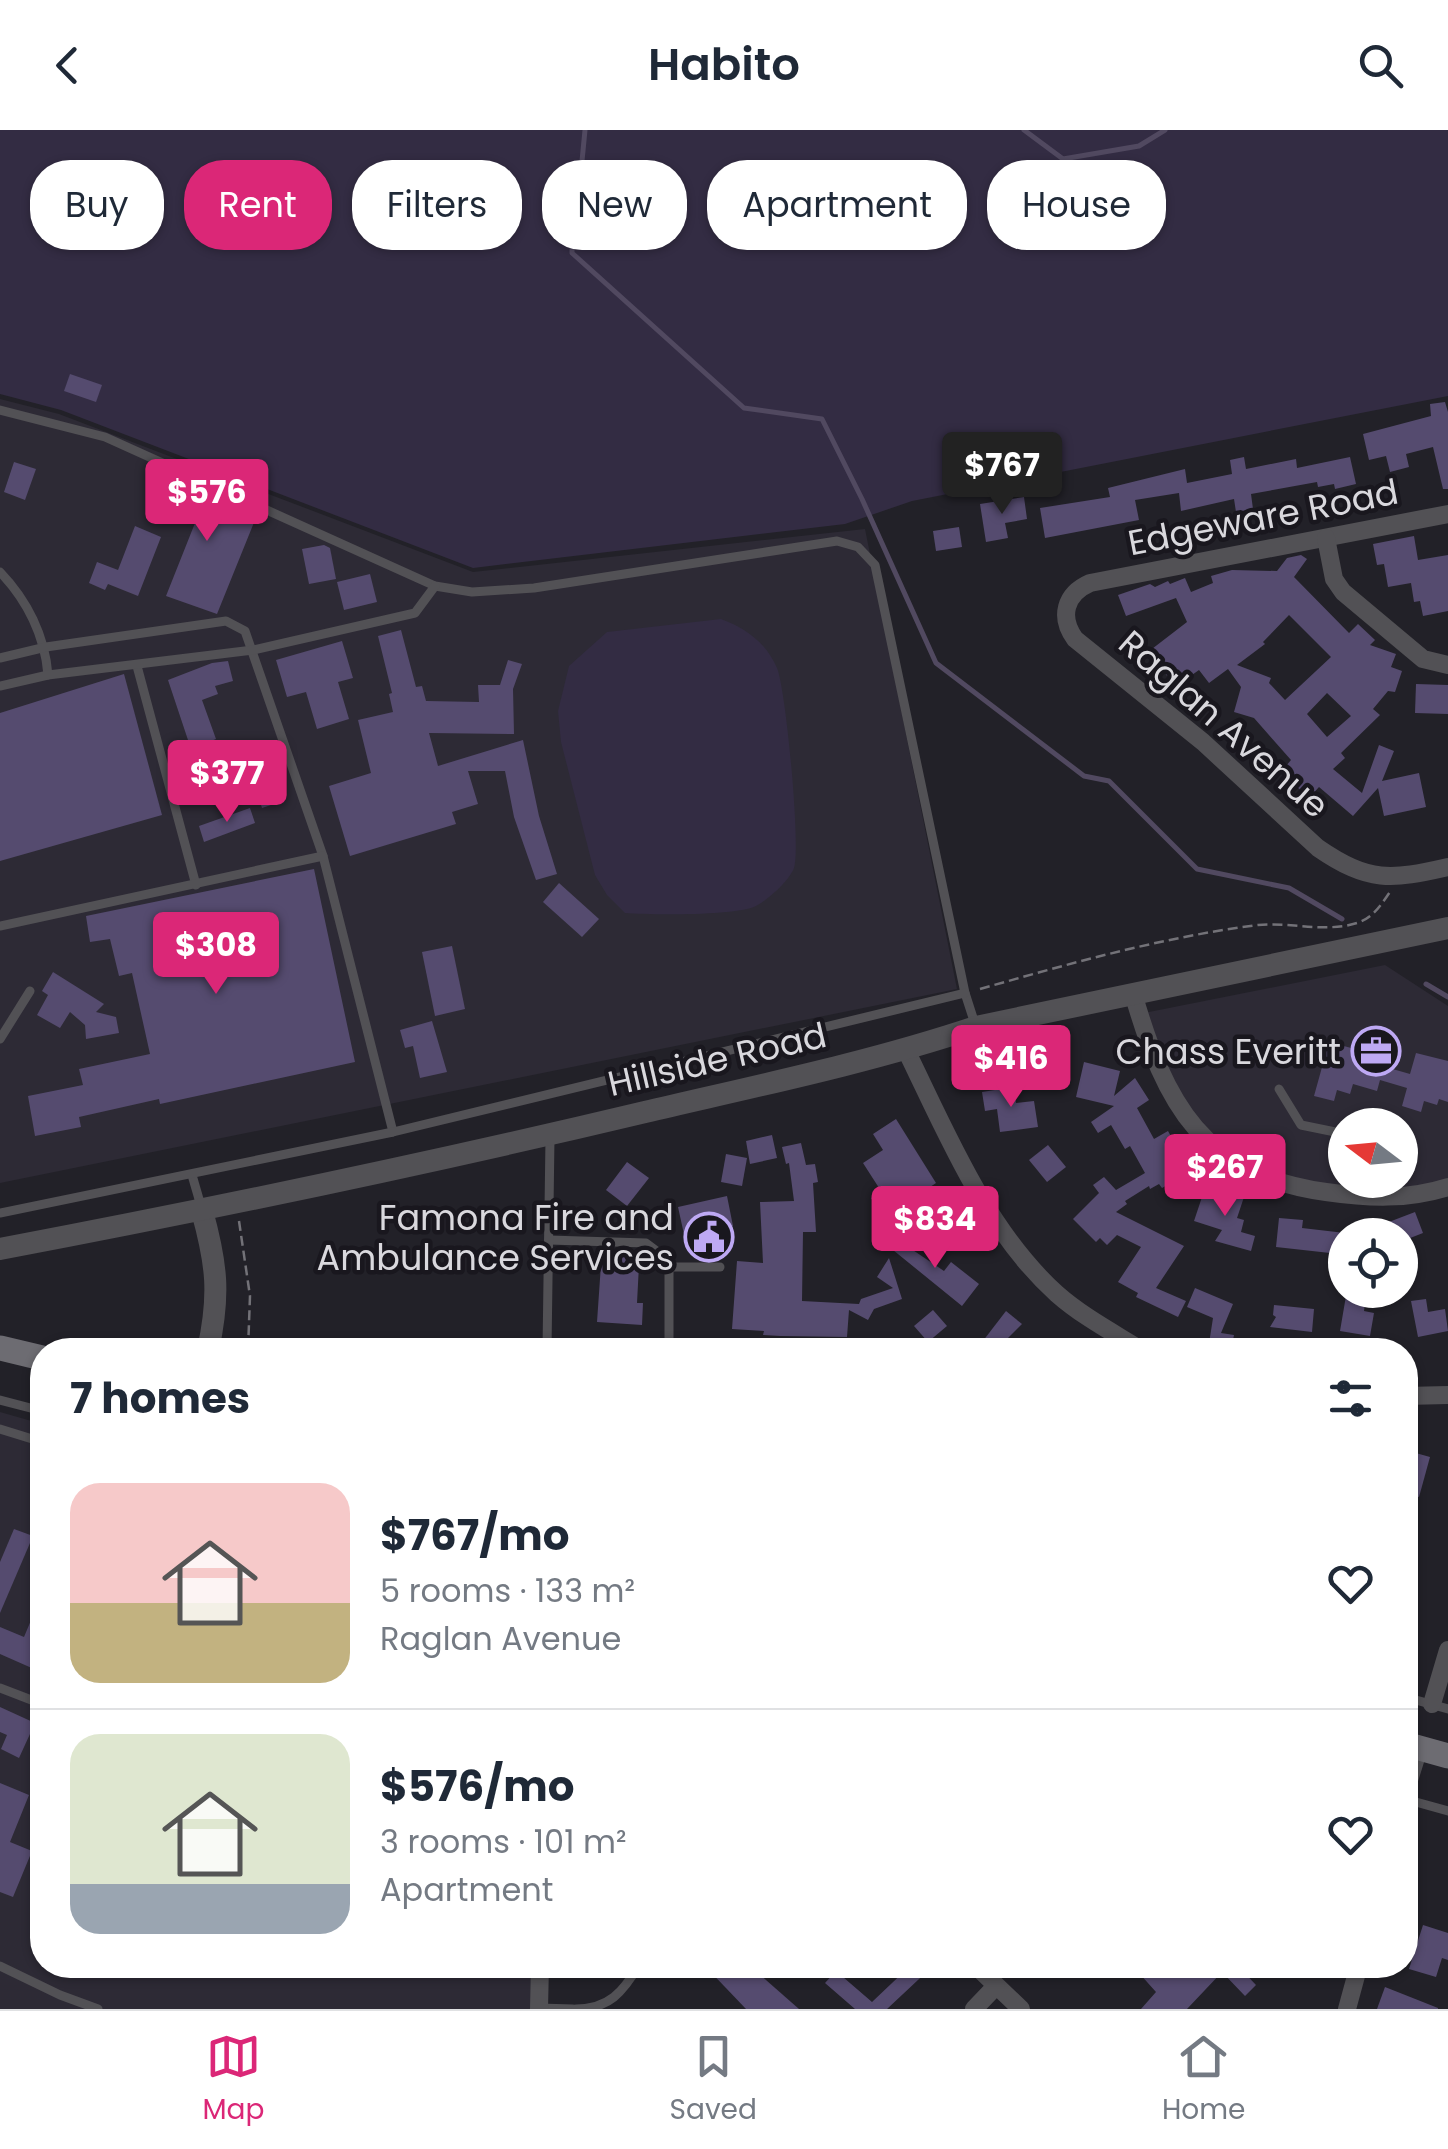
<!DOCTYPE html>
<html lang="en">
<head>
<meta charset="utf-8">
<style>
  body { margin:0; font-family:Poppins,sans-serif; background:#f2f2f3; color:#1f2937; height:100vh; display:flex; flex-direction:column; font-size:38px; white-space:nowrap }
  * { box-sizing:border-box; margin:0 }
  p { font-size:32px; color:#747a83 }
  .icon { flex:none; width:55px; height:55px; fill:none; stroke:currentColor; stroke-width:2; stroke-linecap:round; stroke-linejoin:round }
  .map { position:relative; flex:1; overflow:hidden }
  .sheet { position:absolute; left:30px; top:1208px; width:1388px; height:640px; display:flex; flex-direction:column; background:#fff; border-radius:40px; box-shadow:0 2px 8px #0004 }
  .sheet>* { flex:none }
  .top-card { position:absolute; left:30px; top:30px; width:1390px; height:90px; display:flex; gap:20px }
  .needle { width:65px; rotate:286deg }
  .tools { position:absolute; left:1328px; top:978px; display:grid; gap:20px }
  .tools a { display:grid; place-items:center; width:90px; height:90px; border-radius:50%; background:#fff; box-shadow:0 2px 8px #0004; font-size:50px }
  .price { position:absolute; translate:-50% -85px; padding:0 22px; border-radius:10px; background:#db2777; color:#fff; font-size:32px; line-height:65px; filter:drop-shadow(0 2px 5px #0008) }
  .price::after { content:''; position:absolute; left:50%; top:60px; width:30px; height:22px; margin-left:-15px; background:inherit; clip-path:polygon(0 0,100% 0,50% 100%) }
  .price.selected { background:#222; color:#fff }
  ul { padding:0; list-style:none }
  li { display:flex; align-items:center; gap:30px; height:250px; padding:0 40px }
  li+li { border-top:2px solid #e0e1e3 }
  li span { display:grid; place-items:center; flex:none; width:280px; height:200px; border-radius:30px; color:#555 }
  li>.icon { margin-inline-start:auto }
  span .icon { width:120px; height:120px; fill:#fffc; stroke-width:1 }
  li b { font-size:42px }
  h2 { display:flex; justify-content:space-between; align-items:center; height:120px; padding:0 40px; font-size:42px }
  .chip { padding:0 35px; border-radius:40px; background:#fff; box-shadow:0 2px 8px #0004; font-size:35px; line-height:90px }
  .chip.selected { background:#db2777; color:#fff }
  header { display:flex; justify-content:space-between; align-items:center; height:130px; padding:0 40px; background:#fff; font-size:45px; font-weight:600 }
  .dock { display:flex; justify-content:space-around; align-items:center; height:140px; border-top:2px solid #e0e1e3; background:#fff; font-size:28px; color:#747a83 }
  .dock a { display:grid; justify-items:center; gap:5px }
  .dock .selected { color:#db2777 }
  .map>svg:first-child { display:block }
  .built { fill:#2d2a35; fill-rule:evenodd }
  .green { fill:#332c43 }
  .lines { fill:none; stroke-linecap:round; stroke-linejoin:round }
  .stream { stroke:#514960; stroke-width:5 }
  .building { fill:#554b6f; fill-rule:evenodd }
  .path { stroke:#737278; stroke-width:2.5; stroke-dasharray:10 5; stroke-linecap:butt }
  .service { stroke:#525155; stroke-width:9 }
  .minor { stroke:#525155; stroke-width:18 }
  .tertiary { stroke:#525155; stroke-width:22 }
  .secondary { stroke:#6d6c72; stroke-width:25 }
  .labels { text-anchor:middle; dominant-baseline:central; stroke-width:9; stroke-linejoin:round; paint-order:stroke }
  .street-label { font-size:35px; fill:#d9d8dd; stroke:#19171e }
  .poi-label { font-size:35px; fill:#d9d8dd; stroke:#19171e; text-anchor:end }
</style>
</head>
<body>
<header><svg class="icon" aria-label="back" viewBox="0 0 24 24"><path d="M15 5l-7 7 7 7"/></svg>Habito<svg class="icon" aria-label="search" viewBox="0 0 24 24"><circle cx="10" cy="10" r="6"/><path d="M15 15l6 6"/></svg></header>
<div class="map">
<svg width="1448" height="1879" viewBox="0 0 1448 1879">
  <rect width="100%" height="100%" fill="#222128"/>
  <g class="built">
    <path d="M 0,269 L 59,284 L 473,442 L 865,399 L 957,859 L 0,1053 Z"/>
    <path d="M 1385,835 L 1448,876 L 1448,1051 L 1366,1063 L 1271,1045 L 1234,1025 L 1199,995 L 1167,950 L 1144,883 ZM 1345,995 L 1400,995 L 1400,1050 L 1345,1050 Z"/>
    <path d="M 0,1282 L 42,1294 L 42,1835 L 533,1835 L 532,1879 L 0,1879 Z"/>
  </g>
  <g class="green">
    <path d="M 0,0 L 1448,0 L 1448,266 L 912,371 L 845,394 L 473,438 L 61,280 L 0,264 Z"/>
    <path d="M 721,489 C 745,498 766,512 777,538 C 786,559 801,718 794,738 C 789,751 769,769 756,776 C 736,786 650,785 625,783 L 607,765 L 595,745 L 561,612 L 558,581 L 569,536 L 607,502 Z"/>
  </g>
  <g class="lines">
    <g class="stream">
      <path d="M 585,0 L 582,31 L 572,55 L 572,123 L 744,278 L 822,289 L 862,369 L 936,533 L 1084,646 L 1109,651 L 1197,739 L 1289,758 L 1342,789"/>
      <path d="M 1024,0 L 1063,29 L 1139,16 L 1165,0"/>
      <path d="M 1426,854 L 1448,867"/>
    </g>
  </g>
  <g class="building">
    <path d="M 70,244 L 102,255 L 96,272 L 64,261 Z"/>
    <path d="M 1445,272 L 1448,282 L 1448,359 L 1443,359 L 1433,317 L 1406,324 L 1409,337 L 1390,342 L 1386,326 L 1369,330 L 1363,304 L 1431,286 L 1430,274 Z"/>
    <path d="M 1244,327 L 1246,339 L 1296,329 L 1297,338 L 1350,327 L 1356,354 L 1335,359 L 1334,354 L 1318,357 L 1317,352 L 1251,364 L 1253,379 L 1236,382 L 1234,369 L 1181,381 L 1179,363 L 1135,370 L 1139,390 L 1045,408 L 1040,378 L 1110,367 L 1108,358 L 1185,339 L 1187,353 L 1232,344 L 1230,330 Z"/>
    <path d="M 14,332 L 36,339 L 25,370 L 4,362 Z"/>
    <path d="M 173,346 L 257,385 L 217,484 L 166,466 L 195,393 L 161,382 Z"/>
    <path d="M 1024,367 L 1027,389 L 1005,393 L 1008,408 L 986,412 L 980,374 Z"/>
    <path d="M 135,396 L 161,407 L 138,466 L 108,454 L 105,460 L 89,453 L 97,432 L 118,440 Z"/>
    <path d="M 959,397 L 962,417 L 936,421 L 933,401 Z"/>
    <path d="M 1414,406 L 1418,430 L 1448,425 L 1448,481 L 1423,486 L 1420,471 L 1414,472 L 1411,453 L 1388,457 L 1384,434 L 1377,435 L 1373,414 Z"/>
    <path d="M 324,415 L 330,418 L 336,449 L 309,454 L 302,419 Z"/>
    <path d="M 1301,425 L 1307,429 L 1294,447 L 1349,503 L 1358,494 L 1375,510 L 1370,515 L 1396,524 L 1391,537 L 1402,541 L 1395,562 L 1388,561 L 1373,579 L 1380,585 L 1341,623 L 1345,628 L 1333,639 L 1362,663 L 1379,615 L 1394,621 L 1382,651 L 1419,643 L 1426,677 L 1384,686 L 1378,658 L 1353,686 L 1319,657 L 1309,668 L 1281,642 L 1291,630 L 1254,588 L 1234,582 L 1241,557 L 1228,539 L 1209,553 L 1199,540 L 1175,557 L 1160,536 L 1158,537 L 1148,522 L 1187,492 L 1176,468 L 1126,486 L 1118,465 L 1150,454 L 1155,457 L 1168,451 L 1170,454 L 1185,448 L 1191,462 L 1213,453 L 1211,446 L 1232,440 L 1277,441 L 1287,428 ZM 1289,485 L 1331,527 L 1285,570 L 1269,553 L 1271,548 L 1237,535 L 1265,514 L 1263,512 ZM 1327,563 L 1351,586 L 1327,607 L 1307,584 Z"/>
    <path d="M 370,444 L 377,472 L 344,480 L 337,452 Z"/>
    <path d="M 401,500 L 416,557 L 422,556 L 426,571 L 479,572 L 478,555 L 500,555 L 508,530 L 522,534 L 513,559 L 514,604 L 429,603 L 438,636 L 523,610 L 539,686 L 557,744 L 536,750 L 514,687 L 505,641 L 468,641 L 478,674 L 452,682 L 456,694 L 350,726 L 329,656 L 371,643 L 358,590 L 393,582 L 389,564 L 392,563 L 378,506 Z"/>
    <path d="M 342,511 L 353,548 L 338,552 L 349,589 L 317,599 L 306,562 L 287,567 L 276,530 Z"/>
    <path d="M 228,531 L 233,551 L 215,556 L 218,564 L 202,570 L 216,609 L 191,619 L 168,550 L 212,533 Z"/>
    <path d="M 124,544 L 162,685 L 0,731 L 0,583 Z"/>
    <path d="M 1416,554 L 1448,555 L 1448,584 L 1415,583 Z"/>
    <path d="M 266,636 L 277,673 L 262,678 L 250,641 Z"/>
    <path d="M 250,678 L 255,693 L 204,712 L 199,696 Z"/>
    <path d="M 314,739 L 355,932 L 160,974 L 159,969 L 79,987 L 81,997 L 35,1006 L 28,966 L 83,955 L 79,939 L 150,924 L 132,843 L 119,846 L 110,809 L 90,812 L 86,786 Z"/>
    <path d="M 559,753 L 599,789 L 582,807 L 543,772 Z"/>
    <path d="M 452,816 L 465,879 L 435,886 L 422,822 Z"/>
    <path d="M 53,842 L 104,874 L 96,882 L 116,887 L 119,903 L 86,909 L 85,895 L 70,882 L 60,898 L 37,885 L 48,865 L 42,861 Z"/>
    <path d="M 432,891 L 447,942 L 420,948 L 413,916 L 405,918 L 400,900 Z"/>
    <path d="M 1372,902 L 1390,906 L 1382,936 L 1410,944 L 1416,923 L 1448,931 L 1448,972 L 1439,969 L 1437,975 L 1424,971 L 1421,982 L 1402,976 L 1407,958 L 1380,950 L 1377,961 L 1353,954 L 1350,964 L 1337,960 L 1334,971 L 1314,966 L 1329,912 L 1366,922 Z"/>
    <path d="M 1084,932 L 1120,941 L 1114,966 L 1135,948 L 1149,970 L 1137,978 L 1154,1009 L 1168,1001 L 1191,1042 L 1162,1058 L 1159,1054 L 1150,1059 L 1149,1056 L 1125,1071 L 1127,1074 L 1116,1082 L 1184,1116 L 1156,1158 L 1186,1171 L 1178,1187 L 1136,1167 L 1138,1163 L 1118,1152 L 1141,1117 L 1117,1105 L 1107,1115 L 1100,1108 L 1096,1112 L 1073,1089 L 1099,1063 L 1093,1055 L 1104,1047 L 1116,1060 L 1145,1043 L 1130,1016 L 1125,1019 L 1111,995 L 1098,1003 L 1091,992 L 1114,976 L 1076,967 Z"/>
    <path d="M 1014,957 L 1016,973 L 1034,971 L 1038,997 L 1000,1002 L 997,979 L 985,981 L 982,962 Z"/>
    <path d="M 896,989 L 936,1053 L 884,1088 L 871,1068 L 881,1061 L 863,1033 L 883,1020 L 873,1004 Z"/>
    <path d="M 772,1005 L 777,1028 L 750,1034 L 746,1011 Z"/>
    <path d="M 801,1013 L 806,1035 L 815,1034 L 818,1052 L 813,1053 L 816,1102 L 803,1102 L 802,1171 L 859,1174 L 861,1169 L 893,1158 L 877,1147 L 889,1128 L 902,1169 L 874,1179 L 868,1190 L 849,1180 L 847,1207 L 780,1206 L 763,1205 L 764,1201 L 732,1199 L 737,1131 L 763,1133 L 760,1072 L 794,1071 L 789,1033 L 786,1034 L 782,1017 Z"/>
    <path d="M 1048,1015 L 1066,1037 L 1047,1052 L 1029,1030 Z"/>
    <path d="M 726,1024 L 747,1028 L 742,1056 L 721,1052 Z"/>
    <path d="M 627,1032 L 649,1048 L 627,1076 L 606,1060 Z"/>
    <path d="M 1227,1058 L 1245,1064 L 1237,1088 L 1244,1090 L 1241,1102 L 1255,1106 L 1251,1121 L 1215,1111 L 1222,1100 L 1194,1091 L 1203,1064 L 1223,1070 Z"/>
    <path d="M 727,1066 L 733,1096 L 705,1102 L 708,1114 L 687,1118 L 678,1077 Z"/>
    <path d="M 1415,1082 L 1423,1103 L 1400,1112 L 1400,1105 L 1385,1105 L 1381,1095 Z"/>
    <path d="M 1279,1088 L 1303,1090 L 1302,1098 L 1345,1103 L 1343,1129 L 1330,1128 L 1330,1123 L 1276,1117 Z"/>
    <path d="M 883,1100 L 944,1141 L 951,1132 L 979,1154 L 962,1176 L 877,1107 Z"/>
    <path d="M 602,1120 L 643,1121 L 648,1124 L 647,1135 L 639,1135 L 637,1173 L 643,1173 L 642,1195 L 597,1192 Z"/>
    <path d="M 1195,1158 L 1233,1174 L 1221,1203 L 1234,1205 L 1231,1220 L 1215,1217 L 1208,1220 L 1213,1188 L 1187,1177 Z"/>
    <path d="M 1347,1160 L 1367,1160 L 1364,1181 L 1374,1183 L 1370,1206 L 1340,1201 Z"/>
    <path d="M 1426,1169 L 1428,1182 L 1445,1179 L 1448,1201 L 1418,1207 L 1411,1171 Z"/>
    <path d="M 1274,1175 L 1314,1179 L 1312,1202 L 1270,1197 L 1276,1187 L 1273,1185 Z"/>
    <path d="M 933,1180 L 947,1196 L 928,1212 L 914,1196 Z"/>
    <path d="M 1006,1181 L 1022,1194 L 996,1220 L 976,1220 Z"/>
    <path d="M 1405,1320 L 1430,1327 L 1419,1367 L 1405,1363 Z"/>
    <path d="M 14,1399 L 33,1406 L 0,1483 L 0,1432 Z"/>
    <path d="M 42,1464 L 42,1520 L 34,1539 L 0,1524 L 0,1497 L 24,1507 Z"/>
    <path d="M 0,1577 L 35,1593 L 19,1628 L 1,1619 L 7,1605 L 0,1602 Z"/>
    <path d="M 0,1653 L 29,1665 L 10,1712 L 32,1721 L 13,1767 L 0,1762 Z"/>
    <path d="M 1423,1795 L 1448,1803 L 1448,1830 L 1442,1828 L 1436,1847 L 1409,1839 Z"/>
    <path d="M 704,1835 L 749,1835 L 799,1879 L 746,1879 Z"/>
    <path d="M 911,1835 L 934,1835 L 887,1879 L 855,1879 L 825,1853 L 836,1841 L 872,1872 Z"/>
    <path d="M 1148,1835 L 1169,1835 L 1175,1841 L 1181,1835 L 1237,1835 L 1256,1855 L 1245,1866 L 1222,1842 L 1187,1879 L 1141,1879 L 1156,1862 L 1139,1843 Z"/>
    <path d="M 1385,1857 L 1438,1878 L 1438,1879 L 1377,1879 Z"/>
  </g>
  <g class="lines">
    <g class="path">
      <path d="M 980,859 C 1072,833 1163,807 1258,795 C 1291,792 1325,803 1357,793 C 1374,787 1380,776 1390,762"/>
      <path d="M 239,1091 L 250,1166 L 248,1220"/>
    </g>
    <g class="service">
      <path d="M 0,280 L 105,307 L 435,456 L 472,462 L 534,458 L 837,411 L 858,417 L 875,435 L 965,863 L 975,894"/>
      <path d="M 0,442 C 27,470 45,506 48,545"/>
      <path d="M 0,528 L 46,517 L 226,491 L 245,501 L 323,726 L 393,1002"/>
      <path d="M 137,536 L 196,755"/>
      <path d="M 0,556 L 48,545 L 253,520 L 415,483 L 435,456"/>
      <path d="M 0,796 L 323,726"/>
      <path d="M 0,909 L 30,861"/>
      <path d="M 1279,959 L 1301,995 L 1345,1004"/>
      <path d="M 192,1045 L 201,1076"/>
      <path d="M 0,1083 L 393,1002 L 965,863"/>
      <path d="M 549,1110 L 646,1113 L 662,1125 L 669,1137 L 669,1220"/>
      <path d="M 669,1137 L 720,1137"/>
      <path d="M 547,1220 L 550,1008"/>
      <path d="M 0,1270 L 42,1281"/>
      <path d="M 0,1299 L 42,1312"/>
      <path d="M 0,1558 L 34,1571 L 42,1571"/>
      <path d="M 1405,1567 L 1448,1579"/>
      <path d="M 1405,1669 L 1448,1681"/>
      <path d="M 0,1836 L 60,1865 L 98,1879"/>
      <path d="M 539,1878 L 573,1879"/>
      <path d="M 576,1879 C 609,1879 623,1862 639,1835"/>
    </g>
    <g class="minor">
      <path d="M 1448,384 L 1090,453 C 1065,464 1059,487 1075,509 L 1203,612 L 1318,718 C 1369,753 1391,750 1448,737"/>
      <path d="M 1326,408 L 1334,449 L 1343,462 L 1423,529 L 1448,535"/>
      <path d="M 1133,863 C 1165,974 1203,1045 1326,1062 C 1368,1068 1407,1070 1448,1057"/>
      <path d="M 906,920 C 947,1004 986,1100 1057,1164 C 1082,1186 1112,1202 1141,1220"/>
      <path d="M 1405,1266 L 1448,1265"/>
      <path d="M 1432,1574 L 1448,1520"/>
      <path d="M 1405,1663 L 1419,1618"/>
      <path d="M 975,1835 L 1021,1879"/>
      <path d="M 539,1879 L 540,1835"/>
      <path d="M 974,1879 L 996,1856"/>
      <path d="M 1347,1879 L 1359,1835"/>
    </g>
    <g class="tertiary">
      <path d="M 202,1081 C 217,1135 220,1165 208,1220"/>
      <path d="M 0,1119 C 216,1078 431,1033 645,982 C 756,956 868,933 976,897 L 1448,798"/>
    </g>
    <g class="secondary">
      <path d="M 0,1218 L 42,1228"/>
      <path d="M 1405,1614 L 1448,1626"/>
    </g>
  </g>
  <defs>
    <g id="office-ring" transform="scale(2.5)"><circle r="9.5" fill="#19171e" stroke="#bea9f4" stroke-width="1.5"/><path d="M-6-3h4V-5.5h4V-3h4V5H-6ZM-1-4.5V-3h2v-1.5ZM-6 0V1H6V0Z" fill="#bea9f4"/></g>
    <g id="civic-ring" transform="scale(2.5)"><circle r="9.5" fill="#19171e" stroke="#bea9f4" stroke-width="1.5"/><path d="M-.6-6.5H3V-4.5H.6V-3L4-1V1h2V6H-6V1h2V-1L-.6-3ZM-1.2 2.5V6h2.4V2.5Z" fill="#bea9f4"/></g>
  </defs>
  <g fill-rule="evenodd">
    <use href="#office-ring" x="1376" y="921"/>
    <use href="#civic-ring" x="709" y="1107"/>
  </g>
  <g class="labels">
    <g class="street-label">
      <text transform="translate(1263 387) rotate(-11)">Edgeware Road</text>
      <text transform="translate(1224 594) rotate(41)">Raglan Avenue</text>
      <text transform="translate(717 929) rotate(-13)">Hillside Road</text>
    </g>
    <g class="poi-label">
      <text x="1341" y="921">Chass Everitt</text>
      <text x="674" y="1087">Famona Fire and<tspan x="674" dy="40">Ambulance Services</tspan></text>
    </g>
  </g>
</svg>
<div class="tools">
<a><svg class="needle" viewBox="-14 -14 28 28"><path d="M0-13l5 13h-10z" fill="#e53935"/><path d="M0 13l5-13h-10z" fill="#747a83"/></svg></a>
<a><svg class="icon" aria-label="locate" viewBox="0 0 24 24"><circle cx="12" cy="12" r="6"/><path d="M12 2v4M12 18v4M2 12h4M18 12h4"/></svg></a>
</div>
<b class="price selected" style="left:1002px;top:387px">$767</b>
<b class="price" style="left:207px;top:414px">$576</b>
<b class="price" style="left:227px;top:695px">$377</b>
<b class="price" style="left:216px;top:867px">$308</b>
<b class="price" style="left:1011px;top:980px">$416</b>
<b class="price" style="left:1225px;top:1089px">$267</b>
<b class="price" style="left:935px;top:1141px">$834</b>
<div class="top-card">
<a class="chip">Buy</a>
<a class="chip selected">Rent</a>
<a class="chip">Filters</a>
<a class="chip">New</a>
<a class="chip">Apartment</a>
<a class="chip">House</a>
</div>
<section class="sheet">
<h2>7 homes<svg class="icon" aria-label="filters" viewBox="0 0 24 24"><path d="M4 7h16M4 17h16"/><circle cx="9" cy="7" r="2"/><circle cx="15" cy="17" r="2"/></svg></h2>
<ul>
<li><span style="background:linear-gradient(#f6c9c9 60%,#c2b280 0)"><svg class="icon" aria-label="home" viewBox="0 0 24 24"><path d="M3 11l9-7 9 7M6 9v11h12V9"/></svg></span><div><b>$767/mo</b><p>5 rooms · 133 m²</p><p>Raglan Avenue</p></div><svg class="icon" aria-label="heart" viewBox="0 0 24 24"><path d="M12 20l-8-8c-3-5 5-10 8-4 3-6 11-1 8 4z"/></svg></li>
<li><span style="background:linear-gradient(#dfe7d0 75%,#9aa5b1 0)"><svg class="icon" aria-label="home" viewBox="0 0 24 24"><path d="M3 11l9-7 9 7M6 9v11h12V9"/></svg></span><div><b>$576/mo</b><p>3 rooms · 101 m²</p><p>Apartment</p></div><svg class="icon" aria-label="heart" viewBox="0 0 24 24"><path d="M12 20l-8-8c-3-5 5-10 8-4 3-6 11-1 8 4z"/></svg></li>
</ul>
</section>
</div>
<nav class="dock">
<a class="selected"><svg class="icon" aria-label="map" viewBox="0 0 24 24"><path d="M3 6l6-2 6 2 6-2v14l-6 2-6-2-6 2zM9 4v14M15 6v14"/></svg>Map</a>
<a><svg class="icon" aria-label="saved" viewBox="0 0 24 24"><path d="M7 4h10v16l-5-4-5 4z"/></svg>Saved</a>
<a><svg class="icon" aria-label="home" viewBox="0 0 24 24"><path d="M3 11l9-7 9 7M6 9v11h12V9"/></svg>Home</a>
</nav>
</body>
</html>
